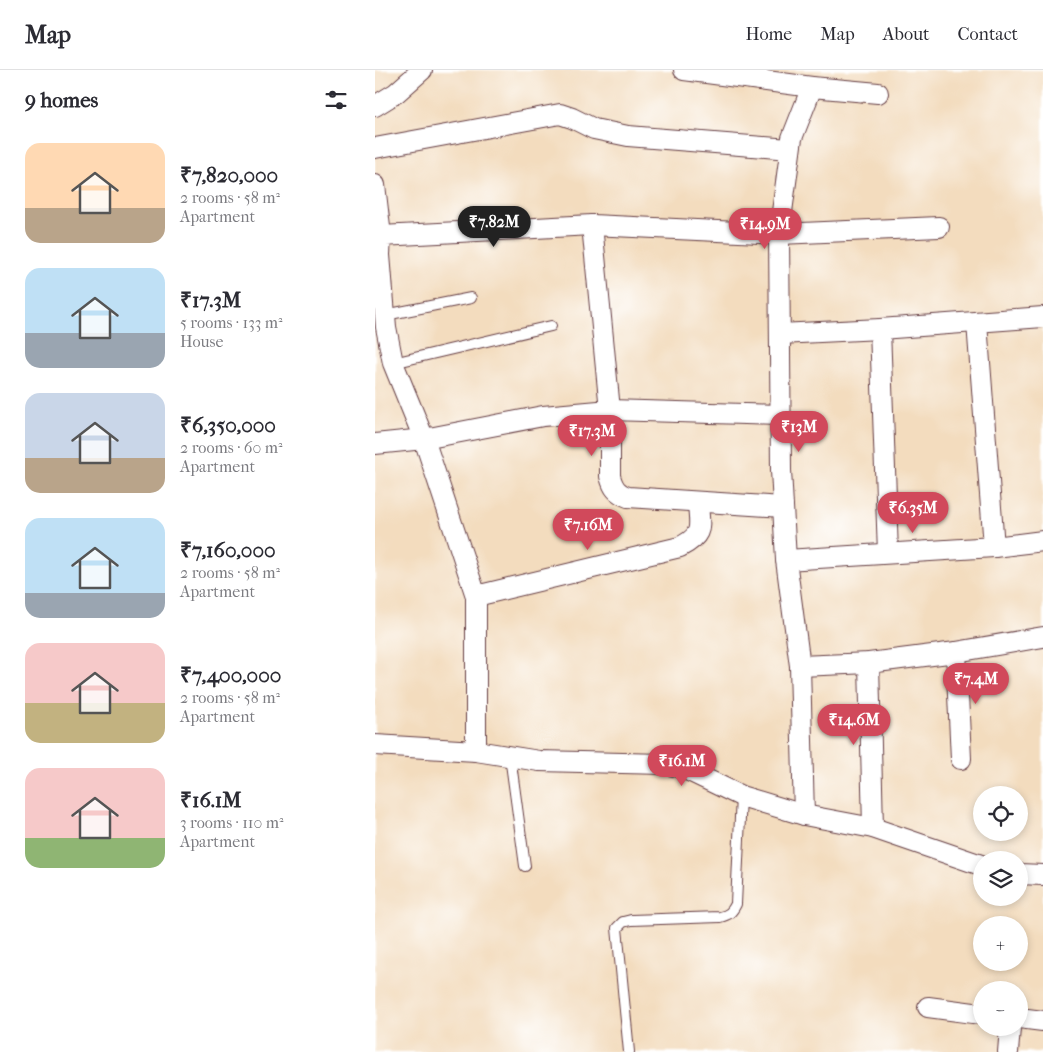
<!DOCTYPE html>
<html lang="en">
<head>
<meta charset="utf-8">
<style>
  body { margin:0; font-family:"IM FELL French Canon",serif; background:#f7f7f7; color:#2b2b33; height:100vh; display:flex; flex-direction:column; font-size:19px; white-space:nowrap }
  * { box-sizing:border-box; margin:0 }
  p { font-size:16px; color:#7c7c81 }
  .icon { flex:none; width:28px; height:28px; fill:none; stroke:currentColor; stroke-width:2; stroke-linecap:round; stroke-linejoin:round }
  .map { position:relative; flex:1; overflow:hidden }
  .sheet { display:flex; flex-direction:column; background:#fff; width:375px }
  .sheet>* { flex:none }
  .buttons { position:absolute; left:598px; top:716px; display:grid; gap:10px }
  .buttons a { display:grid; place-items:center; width:55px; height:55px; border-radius:50%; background:#fff; box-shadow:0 2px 8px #0003; font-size:25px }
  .price { position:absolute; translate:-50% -42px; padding:0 11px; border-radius:18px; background:#d1495b; color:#fff; font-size:16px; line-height:32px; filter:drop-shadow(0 1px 2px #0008) }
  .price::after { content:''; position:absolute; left:50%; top:30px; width:15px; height:11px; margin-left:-8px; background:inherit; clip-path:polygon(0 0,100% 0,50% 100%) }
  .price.on { background:#222; color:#fff }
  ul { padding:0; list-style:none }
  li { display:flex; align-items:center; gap:15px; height:125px; padding:0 25px }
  li span { display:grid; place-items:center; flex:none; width:140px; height:100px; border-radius:15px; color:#555 }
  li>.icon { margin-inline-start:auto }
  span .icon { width:60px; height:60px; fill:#fffc; stroke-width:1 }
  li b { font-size:21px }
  h2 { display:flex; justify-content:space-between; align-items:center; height:60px; padding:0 25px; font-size:21px }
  header { display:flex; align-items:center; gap:30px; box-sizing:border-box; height:70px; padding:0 25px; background:#fff; border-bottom:1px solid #e1e1e2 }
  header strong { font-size:24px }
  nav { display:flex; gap:28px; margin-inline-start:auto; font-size:18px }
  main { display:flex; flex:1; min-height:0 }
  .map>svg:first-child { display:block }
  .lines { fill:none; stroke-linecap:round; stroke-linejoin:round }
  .service-casing { stroke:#633b41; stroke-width:12 }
  .minor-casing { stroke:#633b41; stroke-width:22 }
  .service { stroke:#fff; stroke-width:10 }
  .minor { stroke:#fff; stroke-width:20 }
</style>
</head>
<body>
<header>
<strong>Map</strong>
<nav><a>Home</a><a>Map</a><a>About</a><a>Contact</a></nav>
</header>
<main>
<section class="sheet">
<h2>9 homes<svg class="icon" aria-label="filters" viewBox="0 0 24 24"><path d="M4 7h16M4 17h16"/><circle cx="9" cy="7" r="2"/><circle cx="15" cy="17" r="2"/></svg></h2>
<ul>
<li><span style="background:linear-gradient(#ffd9b3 65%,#b9a48a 0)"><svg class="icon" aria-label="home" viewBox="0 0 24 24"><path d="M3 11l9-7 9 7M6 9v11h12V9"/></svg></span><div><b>₹7,820,000</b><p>2 rooms · 58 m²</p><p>Apartment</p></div></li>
<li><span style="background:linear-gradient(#bfe0f5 65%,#9aa5b1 0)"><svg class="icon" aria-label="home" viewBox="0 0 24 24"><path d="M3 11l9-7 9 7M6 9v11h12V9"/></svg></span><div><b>₹17.3M</b><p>5 rooms · 133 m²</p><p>House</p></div></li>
<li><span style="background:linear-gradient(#c9d6e8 65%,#b9a48a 0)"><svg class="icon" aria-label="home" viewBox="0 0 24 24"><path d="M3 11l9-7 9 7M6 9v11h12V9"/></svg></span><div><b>₹6,350,000</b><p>2 rooms · 60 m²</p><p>Apartment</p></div></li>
<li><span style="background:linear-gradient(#bfe0f5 75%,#9aa5b1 0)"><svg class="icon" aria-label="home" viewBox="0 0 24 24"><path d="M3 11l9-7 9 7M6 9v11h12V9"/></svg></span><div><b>₹7,160,000</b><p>2 rooms · 58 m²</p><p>Apartment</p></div></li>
<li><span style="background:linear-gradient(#f6c9c9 60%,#c2b280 0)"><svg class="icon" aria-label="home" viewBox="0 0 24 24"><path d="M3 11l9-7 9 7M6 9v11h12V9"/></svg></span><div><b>₹7,400,000</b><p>2 rooms · 58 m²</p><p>Apartment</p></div></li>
<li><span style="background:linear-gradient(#f6c9c9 70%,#8fb573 0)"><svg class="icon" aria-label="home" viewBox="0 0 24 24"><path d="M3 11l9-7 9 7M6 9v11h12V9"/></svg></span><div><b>₹16.1M</b><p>3 rooms · 110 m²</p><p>Apartment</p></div></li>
</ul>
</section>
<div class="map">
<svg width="668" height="982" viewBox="0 0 668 982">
  <rect width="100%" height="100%" fill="#fff"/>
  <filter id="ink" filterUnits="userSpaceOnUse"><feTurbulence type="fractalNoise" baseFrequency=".02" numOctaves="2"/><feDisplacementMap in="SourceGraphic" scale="10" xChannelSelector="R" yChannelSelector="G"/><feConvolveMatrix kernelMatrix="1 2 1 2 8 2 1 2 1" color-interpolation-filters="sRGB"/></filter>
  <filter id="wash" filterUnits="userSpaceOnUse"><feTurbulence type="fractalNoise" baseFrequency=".0096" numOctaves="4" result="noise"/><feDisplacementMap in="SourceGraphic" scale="20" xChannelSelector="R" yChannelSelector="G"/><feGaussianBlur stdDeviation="1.12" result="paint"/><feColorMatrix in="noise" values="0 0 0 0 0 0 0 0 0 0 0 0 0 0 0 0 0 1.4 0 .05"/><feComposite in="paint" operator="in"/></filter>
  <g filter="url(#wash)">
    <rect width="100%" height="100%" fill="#f3dcbe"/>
  </g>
  <g filter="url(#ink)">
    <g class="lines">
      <g class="service-casing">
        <g id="service">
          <path d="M 10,245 L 96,228"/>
          <path d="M 18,293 L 176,256"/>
          <path d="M 135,686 L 150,796"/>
          <path d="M 254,982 L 242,858 L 248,852 L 256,850 L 345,847 C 354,845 357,842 361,834 L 366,726"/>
        </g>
      </g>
      <g class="minor-casing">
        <g id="minor">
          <path d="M 309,0 L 437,17 L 503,23"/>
          <path d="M 0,36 L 21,23 L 47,0"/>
          <path d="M 0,78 L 185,44 L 197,48 L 219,59 L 253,66 L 414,79"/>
          <path d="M 0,115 L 6,166"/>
          <path d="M 217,155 L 235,340 L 235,406 C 238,418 242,423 253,427 L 408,437"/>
          <path d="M 602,253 L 619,477"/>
          <path d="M 505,259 L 513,483"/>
          <path d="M 405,264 L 505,259 L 668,247"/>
          <path d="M 0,374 L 49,369 L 168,346 L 235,340 L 405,345"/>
          <path d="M 411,490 L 619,477 L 668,471"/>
          <path d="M 101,526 L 305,477 C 330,464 324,457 323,432"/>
          <path d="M 581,582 L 586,689"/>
          <path d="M 494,593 L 498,758"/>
          <path d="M 425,596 L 494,593 L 581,582 L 668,567"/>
          <path d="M 0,675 L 101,681 L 164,691 L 289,694 L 308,698 L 366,726 L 429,745 L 498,758 L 606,795"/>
          <path d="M 101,681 L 101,526 L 49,369 L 18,293 L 11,257 L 5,185 L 6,166 L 217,155 L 404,164 L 564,157"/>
          <path d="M 429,745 L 425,596 L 411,490 L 406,400 L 404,164 L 417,68 L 437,17"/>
          <path d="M 644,804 L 668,805"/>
          <path d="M 553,937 L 606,944"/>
          <path d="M 644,948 L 668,951"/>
          <path d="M 633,982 L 635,958"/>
        </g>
      </g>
      <use href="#service" class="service"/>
      <use href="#minor" class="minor"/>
    </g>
  </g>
</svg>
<div class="buttons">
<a><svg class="icon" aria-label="locate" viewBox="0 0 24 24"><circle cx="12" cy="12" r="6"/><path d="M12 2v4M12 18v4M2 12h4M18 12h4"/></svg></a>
<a><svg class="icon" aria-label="layers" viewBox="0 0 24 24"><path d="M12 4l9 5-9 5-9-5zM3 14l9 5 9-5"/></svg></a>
<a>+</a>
<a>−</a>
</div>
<b class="price on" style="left:119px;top:178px">₹7.82M</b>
<b class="price" style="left:390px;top:180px">₹14.9M</b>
<b class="price" style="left:424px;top:383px">₹13M</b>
<b class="price" style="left:217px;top:387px">₹17.3M</b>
<b class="price" style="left:538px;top:464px">₹6.35M</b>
<b class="price" style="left:213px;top:481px">₹7.16M</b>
<b class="price" style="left:601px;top:635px">₹7.4M</b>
<b class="price" style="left:479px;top:676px">₹14.6M</b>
<b class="price" style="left:307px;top:717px">₹16.1M</b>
</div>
</main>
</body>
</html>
